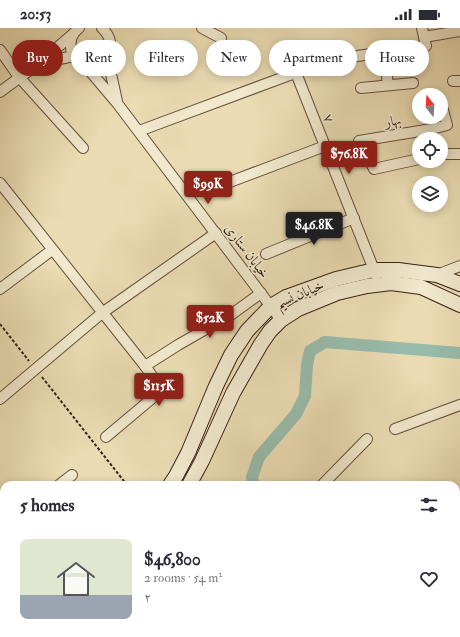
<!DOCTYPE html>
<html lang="en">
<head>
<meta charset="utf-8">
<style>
  body { margin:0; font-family:"IM FELL Double Pica",Amiri,serif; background:#f2f2f3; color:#2b2b33; height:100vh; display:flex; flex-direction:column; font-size:15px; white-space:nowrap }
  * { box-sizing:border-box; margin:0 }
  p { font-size:13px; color:#7c7c81 }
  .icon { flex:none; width:22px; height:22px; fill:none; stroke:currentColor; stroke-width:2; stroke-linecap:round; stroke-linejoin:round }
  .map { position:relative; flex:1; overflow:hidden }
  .drawer { position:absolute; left:0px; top:453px; width:460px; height:156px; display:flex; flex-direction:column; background:#fff; border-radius:12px 12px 0 0; box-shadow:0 2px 10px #0003 }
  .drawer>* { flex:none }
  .top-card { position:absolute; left:12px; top:12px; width:436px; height:36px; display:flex; gap:8px }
  .needle { width:26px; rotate:343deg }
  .tools { position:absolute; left:412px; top:60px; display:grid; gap:8px }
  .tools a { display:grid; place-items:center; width:36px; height:36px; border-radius:50%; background:#fff; box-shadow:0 2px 10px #0003; font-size:20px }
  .price { position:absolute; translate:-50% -34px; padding:0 9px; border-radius:4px; background:#8f2418; color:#fff; font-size:13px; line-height:26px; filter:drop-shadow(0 1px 2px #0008) }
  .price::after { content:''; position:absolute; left:50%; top:24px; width:12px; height:9px; margin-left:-6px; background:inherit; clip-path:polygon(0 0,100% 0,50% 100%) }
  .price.current { background:#222; color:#fff }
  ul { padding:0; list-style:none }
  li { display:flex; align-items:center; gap:12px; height:100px; padding:0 20px }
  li+li { border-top:1px solid #e1e1e2 }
  li span { display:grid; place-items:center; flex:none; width:112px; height:80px; border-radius:8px; color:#555 }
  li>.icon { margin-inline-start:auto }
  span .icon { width:48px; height:48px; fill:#fffc; stroke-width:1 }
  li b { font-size:17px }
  h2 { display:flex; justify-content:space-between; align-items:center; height:48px; padding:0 20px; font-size:17px }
  .chip { padding:0 14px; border-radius:18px; background:#fff; box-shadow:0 2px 10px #0003; font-size:14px; line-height:36px }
  .chip.current { background:#8f2418; color:#fff }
  .status { display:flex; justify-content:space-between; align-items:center; height:28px; padding:0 20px; background:#fff; direction:ltr }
  .status svg { height:11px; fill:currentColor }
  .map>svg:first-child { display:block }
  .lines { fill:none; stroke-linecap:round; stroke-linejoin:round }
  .canal { stroke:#98bbab; stroke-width:12 }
  .street-casing { stroke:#64503e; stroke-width:12 }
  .secondary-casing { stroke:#382118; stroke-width:16 }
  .path { stroke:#382118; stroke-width:2; stroke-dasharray:3 2; stroke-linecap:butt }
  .street { stroke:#f1e8cd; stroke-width:10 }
  .secondary { stroke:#f1e8cd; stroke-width:14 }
  .labels { text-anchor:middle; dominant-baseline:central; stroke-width:3.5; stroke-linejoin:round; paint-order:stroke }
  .street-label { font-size:14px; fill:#382118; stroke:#f1e8cd }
</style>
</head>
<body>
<div class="status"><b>20:53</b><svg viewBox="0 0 49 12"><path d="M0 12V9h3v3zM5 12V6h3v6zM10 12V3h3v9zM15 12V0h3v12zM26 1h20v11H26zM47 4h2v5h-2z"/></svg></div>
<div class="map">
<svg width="460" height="609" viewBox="0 0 460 609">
  <rect width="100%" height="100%" fill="#eadbb2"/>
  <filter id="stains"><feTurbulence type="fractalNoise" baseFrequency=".005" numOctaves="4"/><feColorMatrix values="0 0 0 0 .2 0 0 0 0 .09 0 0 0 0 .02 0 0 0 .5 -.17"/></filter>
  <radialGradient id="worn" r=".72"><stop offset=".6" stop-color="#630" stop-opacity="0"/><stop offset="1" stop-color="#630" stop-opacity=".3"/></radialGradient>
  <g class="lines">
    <g class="canal">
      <path d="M 253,457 L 252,449 L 259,429 L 296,386 L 305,368 L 307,337 L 310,323 L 325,314 L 460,325"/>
      <path d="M 119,609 L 127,605"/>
    </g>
    <g class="street-casing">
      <g id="street">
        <path d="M 79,0 C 73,5 69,11 71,19 C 71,23 73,27 76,30 C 95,49 125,22 102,0"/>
        <path d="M 202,0 L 221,10"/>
        <path d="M 424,9 L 460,3"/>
        <path d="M 0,22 L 19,49 L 83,120"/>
        <path d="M 384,24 L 388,57"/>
        <path d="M 107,28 L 117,73"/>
        <path d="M 40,35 L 74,28"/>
        <path d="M 84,36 L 117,75 L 281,292"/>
        <path d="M 296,45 L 376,247"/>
        <path d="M 453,53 L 460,53"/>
        <path d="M 361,60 L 413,55"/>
        <path d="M 0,64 L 38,36 L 73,6"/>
        <path d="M 139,103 L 330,32 L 426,18 L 422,0"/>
        <path d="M 441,126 L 460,126"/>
        <path d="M 419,131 L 374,141 L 359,113 L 432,101 L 447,97 L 443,82"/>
        <path d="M 0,155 L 145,338 L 162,362 L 106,409"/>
        <path d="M 219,158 L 325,118"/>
        <path d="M 266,226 L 354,190"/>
        <path d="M 437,247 L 460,238"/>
        <path d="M 0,261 L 52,222"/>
        <path d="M 145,338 L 178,317 L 232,286 L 261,265"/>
        <path d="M 0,371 L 102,285 L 216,205"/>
        <path d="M 395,401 L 460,377"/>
        <path d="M 59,457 L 72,447"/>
        <path d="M 322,457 L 367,411"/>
        <path d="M 0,479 L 4,484"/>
        <path d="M 456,599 L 460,597"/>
        <path d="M 411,605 L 415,609"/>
        <path d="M 428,609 L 440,605"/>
      </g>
    </g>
    <g class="secondary-casing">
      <g id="secondary">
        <path d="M 170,457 L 176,448 L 188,425 L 216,358 L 231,327 L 247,303 L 271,278 L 286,269 L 336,251 L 374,242 L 398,242 L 437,247 L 460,256"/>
        <path d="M 189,457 L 202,433 L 233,365 L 261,316 L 270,303 L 281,292 L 298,281 L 337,265 L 367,258 L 391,255 L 421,259 L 460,277"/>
        <path d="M 0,579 L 4,579"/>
        <path d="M 179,605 L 191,609"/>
      </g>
    </g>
    <g class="path">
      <path d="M 0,296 L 29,333"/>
      <path d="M 42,349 L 127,457"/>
    </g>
    <use href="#street" class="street"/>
    <use href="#secondary" class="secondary"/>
  </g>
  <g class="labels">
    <g class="street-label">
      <text transform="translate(329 90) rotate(68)">۷</text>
      <text transform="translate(393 93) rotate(-9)">بهار</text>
      <text transform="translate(247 223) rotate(53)">خیابان ستاری</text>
      <text transform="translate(300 266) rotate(-23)">خیابان نسیم</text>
    </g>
  </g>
  <rect width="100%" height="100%" filter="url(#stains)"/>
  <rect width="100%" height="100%" fill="url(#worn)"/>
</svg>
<div class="tools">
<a><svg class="needle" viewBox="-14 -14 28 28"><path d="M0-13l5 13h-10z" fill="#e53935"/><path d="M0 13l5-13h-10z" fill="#7c7c81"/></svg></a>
<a><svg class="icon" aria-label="locate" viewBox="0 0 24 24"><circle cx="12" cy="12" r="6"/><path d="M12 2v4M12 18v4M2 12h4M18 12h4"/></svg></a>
<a><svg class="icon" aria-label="layers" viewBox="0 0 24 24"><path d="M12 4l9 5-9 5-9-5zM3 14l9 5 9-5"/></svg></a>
</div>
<b class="price" style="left:349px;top:147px">$76.8K</b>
<b class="price" style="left:208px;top:177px">$99K</b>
<b class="price current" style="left:314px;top:218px">$46.8K</b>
<b class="price" style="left:210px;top:311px">$52K</b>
<b class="price" style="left:159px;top:379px">$115K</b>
<div class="top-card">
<a class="chip current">Buy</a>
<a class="chip">Rent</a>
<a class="chip">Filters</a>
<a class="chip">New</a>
<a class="chip">Apartment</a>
<a class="chip">House</a>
</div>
<section class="drawer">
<h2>5 homes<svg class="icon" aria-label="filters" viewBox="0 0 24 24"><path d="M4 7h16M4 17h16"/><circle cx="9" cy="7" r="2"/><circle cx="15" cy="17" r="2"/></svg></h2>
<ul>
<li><span style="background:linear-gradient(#dfe7d0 70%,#9aa5b1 0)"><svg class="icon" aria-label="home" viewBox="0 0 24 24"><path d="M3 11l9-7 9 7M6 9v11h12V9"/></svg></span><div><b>$46,800</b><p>2 rooms · 54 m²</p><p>۲</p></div><svg class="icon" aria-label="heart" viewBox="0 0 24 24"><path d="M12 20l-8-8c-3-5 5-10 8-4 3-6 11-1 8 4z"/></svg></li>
</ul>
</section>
</div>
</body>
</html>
